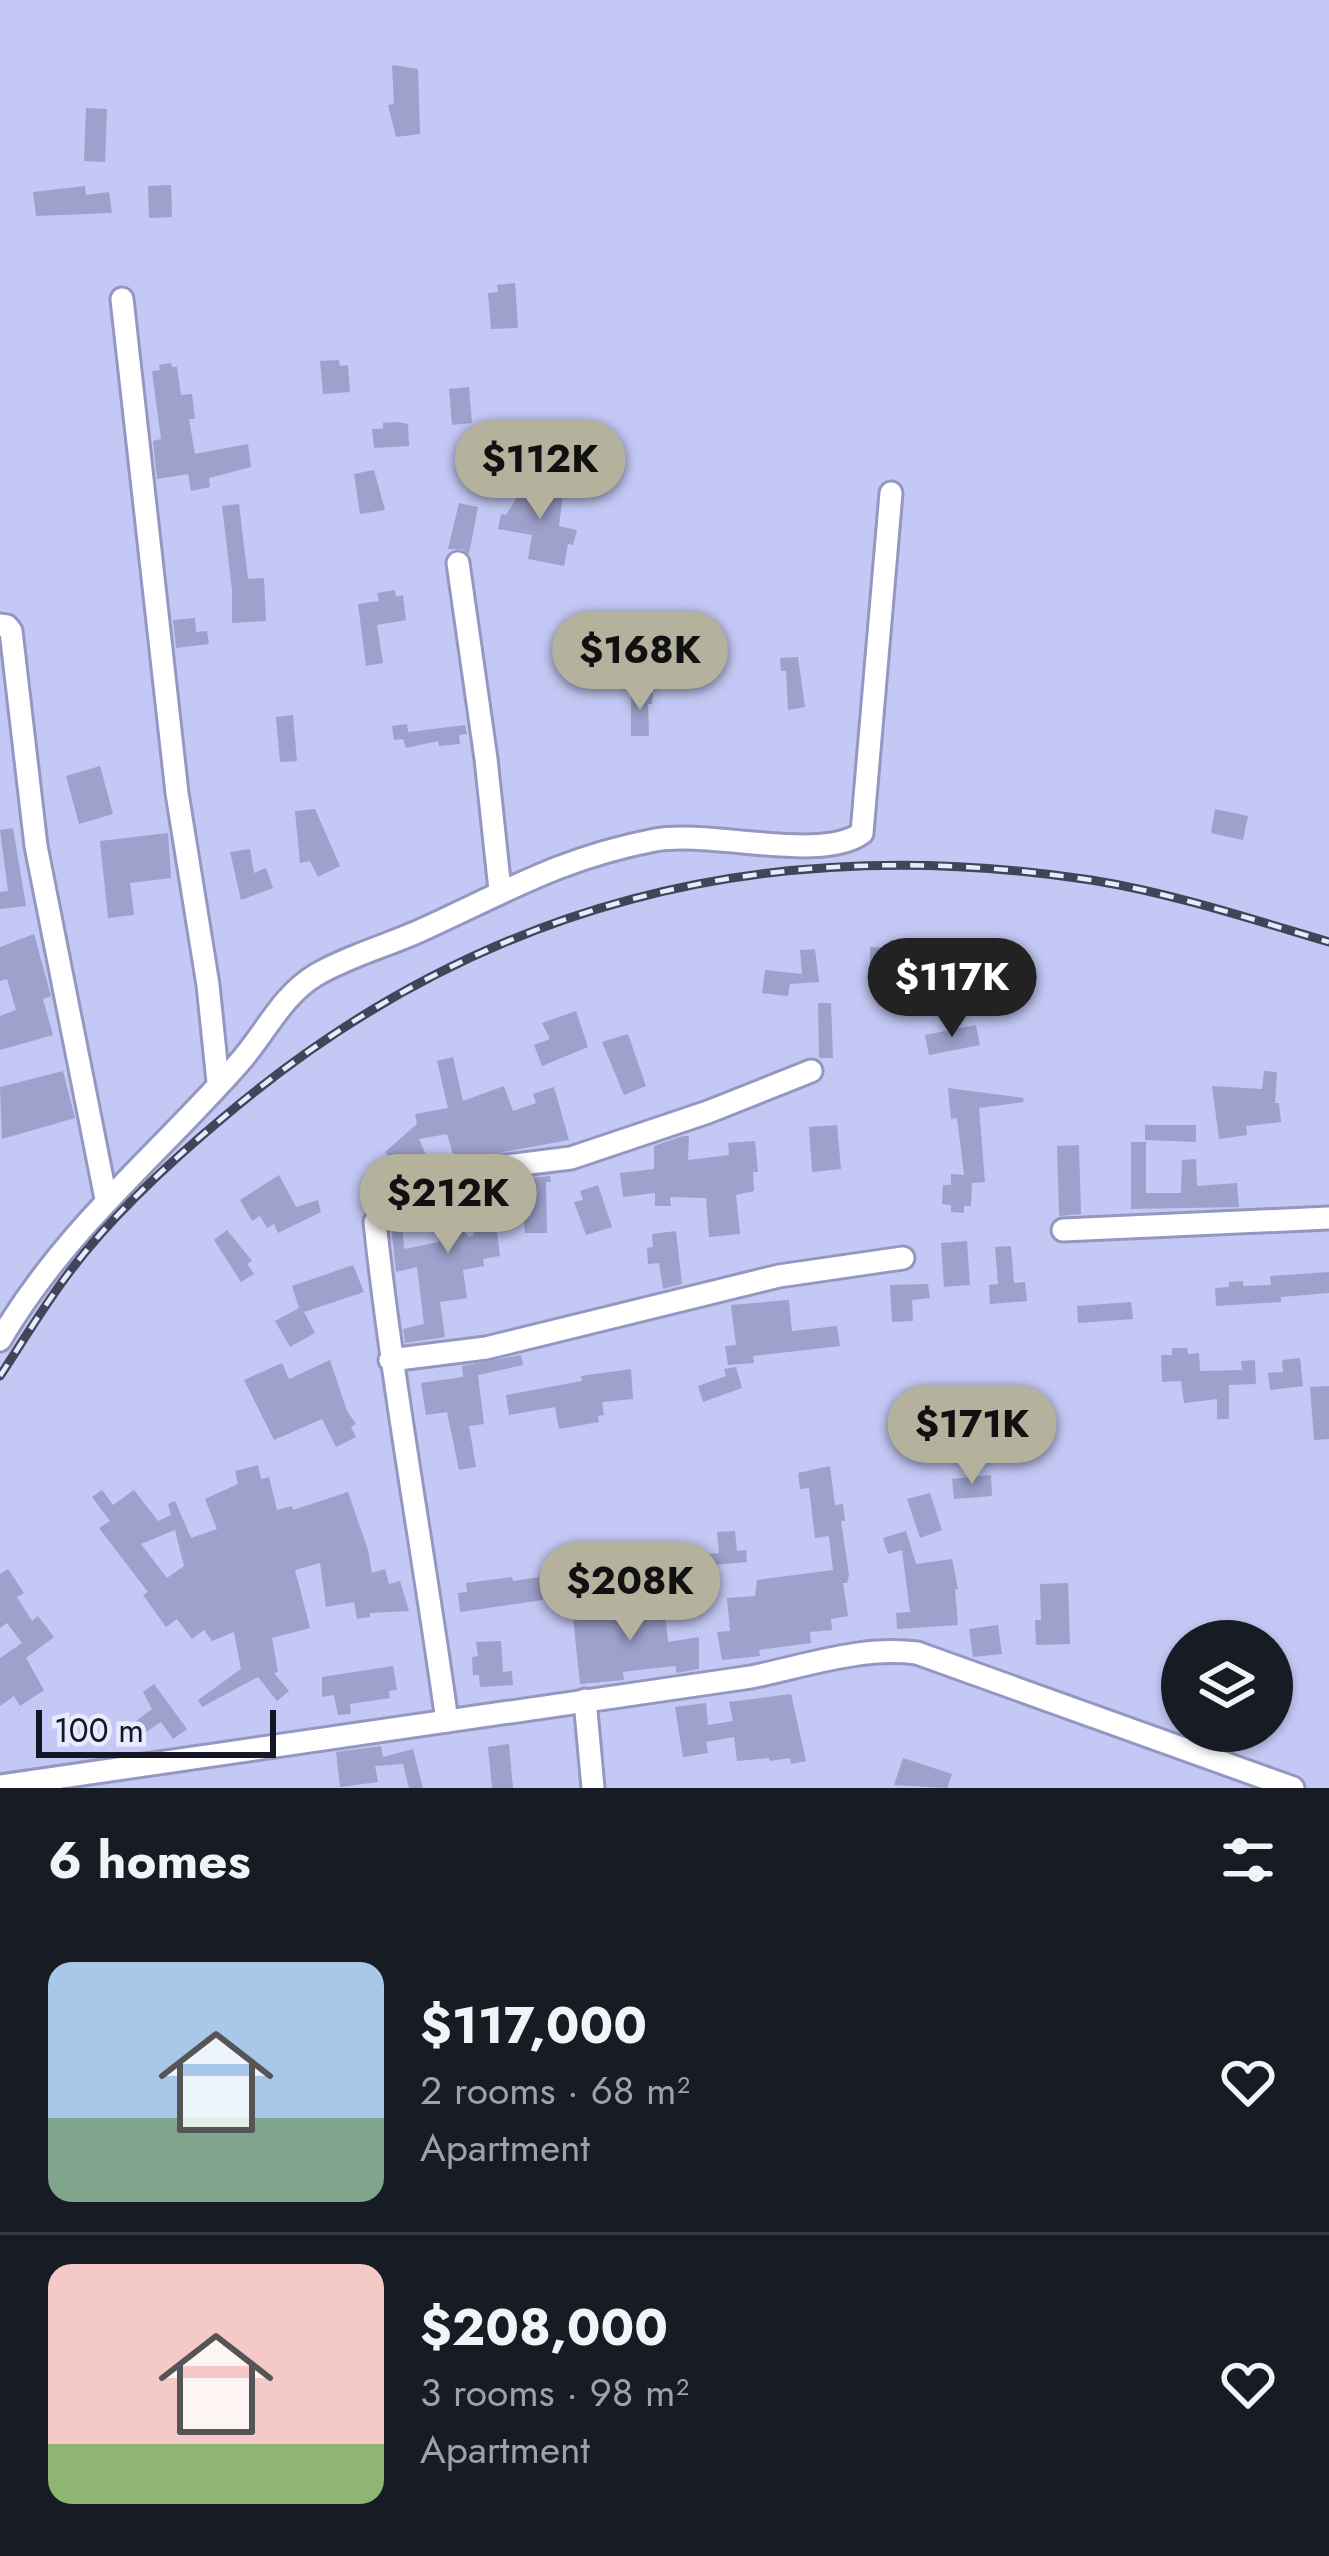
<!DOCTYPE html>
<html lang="en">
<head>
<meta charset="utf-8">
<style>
  body { margin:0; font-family:Jost,sans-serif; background:#242831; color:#f1f3f6; height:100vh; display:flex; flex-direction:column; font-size:45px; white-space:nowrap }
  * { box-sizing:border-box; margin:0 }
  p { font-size:39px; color:#9ea1a6 }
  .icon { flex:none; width:66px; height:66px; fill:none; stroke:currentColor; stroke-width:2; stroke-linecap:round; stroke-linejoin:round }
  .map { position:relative; height:1788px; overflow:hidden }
  .side { display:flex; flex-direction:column; background:#171b24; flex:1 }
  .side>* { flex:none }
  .controls { position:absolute; left:1161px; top:1620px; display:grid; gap:24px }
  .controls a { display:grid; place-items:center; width:132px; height:132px; border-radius:50%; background:#171b24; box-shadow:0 3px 9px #0004; font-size:60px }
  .scale { position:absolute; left:36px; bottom:30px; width:240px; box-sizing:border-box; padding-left:12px; border:6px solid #161726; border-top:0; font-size:33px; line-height:42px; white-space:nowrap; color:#161726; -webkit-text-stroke:9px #e8ebfd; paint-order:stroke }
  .price { position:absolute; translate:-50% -102px; padding:0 27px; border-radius:42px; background:#b4b29c; color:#111; font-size:39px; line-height:78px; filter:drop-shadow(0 3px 6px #0008) }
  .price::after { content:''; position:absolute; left:50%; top:72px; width:36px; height:27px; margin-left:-18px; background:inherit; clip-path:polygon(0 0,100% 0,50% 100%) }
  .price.selected { background:#222; color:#fff }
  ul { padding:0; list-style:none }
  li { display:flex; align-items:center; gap:36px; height:300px; padding:0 48px }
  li+li { border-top:3px solid #363941 }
  li span { display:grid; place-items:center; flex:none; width:336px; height:240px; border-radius:24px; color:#555 }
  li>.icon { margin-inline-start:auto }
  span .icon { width:144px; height:144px; fill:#fffc; stroke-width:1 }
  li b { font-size:51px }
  h2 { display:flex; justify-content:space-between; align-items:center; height:144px; padding:0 48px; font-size:51px }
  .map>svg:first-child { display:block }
  .building { fill:#9da1cb; fill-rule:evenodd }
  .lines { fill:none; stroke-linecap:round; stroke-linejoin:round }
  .minor-casing { stroke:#9497c2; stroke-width:27 }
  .minor { stroke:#fff; stroke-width:21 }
  .rail-casing { stroke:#42445a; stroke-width:9 }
  .rail { stroke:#e8ebfd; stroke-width:4.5; stroke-dasharray:14; stroke-linecap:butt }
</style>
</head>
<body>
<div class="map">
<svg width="1329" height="1788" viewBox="0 0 1329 1788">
  <rect width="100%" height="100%" fill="#c3c8f4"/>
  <g class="building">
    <path d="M 392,65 L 418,69 L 420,134 L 396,137 L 388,105 L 394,104 Z"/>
    <path d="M 86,108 L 107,109 L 105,162 L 84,161 Z"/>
    <path d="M 171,185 L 172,217 L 149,218 L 148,186 Z"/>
    <path d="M 85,186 L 86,195 L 109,192 L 112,213 L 36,216 L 33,192 Z"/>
    <path d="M 515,283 L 518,328 L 491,329 L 488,293 L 498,292 L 497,285 Z"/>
    <path d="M 339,360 L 340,366 L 348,365 L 350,392 L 323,394 L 320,361 Z"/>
    <path d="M 171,363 L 172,367 L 177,367 L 181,395 L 192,394 L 195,419 L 189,419 L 195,454 L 248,444 L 251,467 L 209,478 L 210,487 L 191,491 L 188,474 L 157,479 L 153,441 L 161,439 L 152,371 L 160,370 L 159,365 Z"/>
    <path d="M 469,387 L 472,423 L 452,425 L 449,389 Z"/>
    <path d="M 398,422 L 408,424 L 409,446 L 374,448 L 372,429 L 383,429 L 383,423 Z"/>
    <path d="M 470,429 L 497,429 L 490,456 L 482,456 L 481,474 L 467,473 Z"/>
    <path d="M 374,470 L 385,510 L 360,514 L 354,474 Z"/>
    <path d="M 531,475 L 563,495 L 559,526 L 577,530 L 573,545 L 568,544 L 564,566 L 528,559 L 532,535 L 498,529 L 501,514 L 506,515 Z"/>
    <path d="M 459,503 L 478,507 L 469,554 L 462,549 L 448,549 Z"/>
    <path d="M 239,504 L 248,579 L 264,578 L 266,621 L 232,623 L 232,590 L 222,506 Z"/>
    <path d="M 395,590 L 396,597 L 403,595 L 406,620 L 377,625 L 383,663 L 366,666 L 358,604 L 379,601 L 377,593 Z"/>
    <path d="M 195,618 L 196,632 L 207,631 L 209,644 L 176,648 L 173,620 Z"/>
    <path d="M 798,657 L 805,707 L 788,710 L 786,671 L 781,671 L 780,658 Z"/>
    <path d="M 631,690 L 653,692 L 652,704 L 648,704 L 649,736 L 631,736 Z"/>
    <path d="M 293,715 L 297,761 L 280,762 L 276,717 Z"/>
    <path d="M 407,724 L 408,732 L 465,725 L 467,734 L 459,735 L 460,744 L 439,746 L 438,741 L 406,748 L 403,739 L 394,740 L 392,726 Z"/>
    <path d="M 100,766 L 113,814 L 79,824 L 66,776 Z"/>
    <path d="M 315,809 L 340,866 L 318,877 L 310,861 L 300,863 L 295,811 Z"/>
    <path d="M 1215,809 L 1248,816 L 1243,840 L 1211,833 Z"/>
    <path d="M 13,828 L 26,906 L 0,909 L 0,892 L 8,891 L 0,830 Z"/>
    <path d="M 168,833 L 171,878 L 130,883 L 134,915 L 108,918 L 100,841 Z"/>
    <path d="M 250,849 L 254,873 L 266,868 L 273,888 L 241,900 L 230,852 Z"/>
    <path d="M 34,934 L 51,996 L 43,999 L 53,1035 L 0,1050 L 0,1016 L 16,1010 L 7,979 L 0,981 L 0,947 Z"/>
    <path d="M 890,940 L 906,941 L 902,973 L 890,972 L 890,967 L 870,966 L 870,947 L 890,948 Z"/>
    <path d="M 815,949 L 819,982 L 790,984 L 788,996 L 762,993 L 765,970 L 802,974 L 800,950 Z"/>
    <path d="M 818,1003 L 831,1003 L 833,1058 L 819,1058 Z"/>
    <path d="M 576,1011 L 588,1047 L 542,1066 L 534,1045 L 550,1039 L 542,1023 Z"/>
    <path d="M 976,1025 L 980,1045 L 929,1055 L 925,1035 Z"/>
    <path d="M 628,1034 L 646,1086 L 624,1095 L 602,1042 Z"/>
    <path d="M 453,1057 L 463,1101 L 504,1086 L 513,1111 L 536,1103 L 533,1094 L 554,1087 L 569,1140 L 455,1161 L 447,1134 L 419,1139 L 426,1155 L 403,1174 L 385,1152 L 417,1124 L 415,1114 L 448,1108 L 437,1061 Z"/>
    <path d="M 63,1071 L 75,1118 L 2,1139 L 0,1087 Z"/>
    <path d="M 1264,1071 L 1277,1072 L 1275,1103 L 1279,1103 L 1281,1122 L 1246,1126 L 1247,1135 L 1219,1139 L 1212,1086 L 1262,1089 Z"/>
    <path d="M 948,1088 L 1023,1098 L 1024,1102 L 979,1108 L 985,1182 L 972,1183 L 971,1206 L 964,1206 L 964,1213 L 951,1212 L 951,1205 L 942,1204 L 943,1185 L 951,1185 L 951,1174 L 964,1175 L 957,1118 L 951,1119 Z"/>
    <path d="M 837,1125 L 841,1169 L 812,1172 L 809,1127 Z"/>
    <path d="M 1145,1125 L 1196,1125 L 1196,1142 L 1145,1140 Z"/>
    <path d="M 683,1136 L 689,1136 L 688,1160 L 729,1155 L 728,1143 L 755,1141 L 758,1172 L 753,1172 L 754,1191 L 736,1195 L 740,1234 L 709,1237 L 706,1198 L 670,1197 L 671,1206 L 655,1206 L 655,1193 L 623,1197 L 620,1173 L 654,1169 L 654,1146 Z"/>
    <path d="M 1131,1142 L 1146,1142 L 1146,1193 L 1181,1193 L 1182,1160 L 1196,1159 L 1197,1186 L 1237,1183 L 1239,1207 L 1131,1209 Z"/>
    <path d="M 1079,1145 L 1081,1214 L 1059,1216 L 1057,1146 Z"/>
    <path d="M 279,1175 L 296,1207 L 318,1200 L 321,1212 L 278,1233 L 274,1224 L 267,1228 L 260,1216 L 252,1221 L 240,1200 Z"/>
    <path d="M 550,1176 L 551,1182 L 546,1182 L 547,1233 L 525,1233 L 520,1179 Z"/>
    <path d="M 491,1183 L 500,1256 L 483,1259 L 484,1266 L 463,1270 L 467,1298 L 440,1302 L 445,1337 L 405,1343 L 403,1329 L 424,1324 L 417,1267 L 396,1272 L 391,1226 L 401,1211 L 404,1249 L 439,1242 L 428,1203 L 448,1197 L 468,1237 L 474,1235 L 462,1190 Z"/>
    <path d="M 598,1185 L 612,1227 L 586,1235 L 574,1202 L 583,1200 L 580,1191 Z"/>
    <path d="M 227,1230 L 252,1261 L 247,1264 L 254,1274 L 241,1282 L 214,1240 Z"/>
    <path d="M 676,1231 L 682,1284 L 663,1289 L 659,1263 L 648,1264 L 647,1248 L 653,1247 L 652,1234 Z"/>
    <path d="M 967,1241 L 970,1285 L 944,1287 L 941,1243 Z"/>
    <path d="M 1011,1246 L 1014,1283 L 1025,1282 L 1027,1301 L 990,1304 L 989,1285 L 998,1284 L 995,1247 Z"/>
    <path d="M 353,1265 L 364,1292 L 304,1312 L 315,1333 L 290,1347 L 275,1321 L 299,1308 L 292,1286 Z"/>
    <path d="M 1329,1272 L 1329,1293 L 1281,1297 L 1281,1302 L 1216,1306 L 1215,1288 L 1229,1287 L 1229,1282 L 1243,1281 L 1243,1286 L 1271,1285 L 1270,1276 Z"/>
    <path d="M 928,1284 L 930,1298 L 912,1300 L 913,1321 L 892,1322 L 890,1285 Z"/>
    <path d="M 789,1300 L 792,1331 L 837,1326 L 840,1346 L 753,1356 L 754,1363 L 728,1365 L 725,1346 L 736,1345 L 731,1305 Z"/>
    <path d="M 1131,1302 L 1133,1319 L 1078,1323 L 1077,1306 Z"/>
    <path d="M 1172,1348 L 1187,1348 L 1188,1354 L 1199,1353 L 1200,1371 L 1242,1370 L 1241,1361 L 1255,1360 L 1256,1384 L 1229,1385 L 1229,1419 L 1217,1419 L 1217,1399 L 1184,1403 L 1181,1381 L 1162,1382 L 1161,1355 L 1172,1355 Z"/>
    <path d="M 521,1355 L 523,1365 L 478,1375 L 484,1424 L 469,1426 L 476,1467 L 459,1470 L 447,1412 L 426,1415 L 421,1383 L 463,1377 L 462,1366 Z"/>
    <path d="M 1300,1358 L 1303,1386 L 1270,1390 L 1268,1373 L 1283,1372 L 1282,1360 Z"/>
    <path d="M 330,1360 L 347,1411 L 356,1424 L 351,1427 L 356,1437 L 336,1447 L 322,1419 L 274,1440 L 244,1380 L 282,1363 L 289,1379 Z"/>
    <path d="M 736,1367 L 742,1388 L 703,1402 L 698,1386 L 726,1376 L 724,1369 Z"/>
    <path d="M 631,1369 L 633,1399 L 602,1402 L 604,1415 L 598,1416 L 599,1422 L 559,1429 L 555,1407 L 509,1415 L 506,1395 L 582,1381 L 581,1376 Z"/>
    <path d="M 1329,1386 L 1329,1439 L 1314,1440 L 1310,1387 Z"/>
    <path d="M 258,1465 L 261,1479 L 269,1477 L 277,1510 L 292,1506 L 293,1510 L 348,1492 L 368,1550 L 372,1573 L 385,1569 L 389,1584 L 400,1581 L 409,1611 L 370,1613 L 370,1617 L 357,1619 L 354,1602 L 326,1607 L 320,1563 L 295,1570 L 310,1628 L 272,1638 L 278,1672 L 274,1673 L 289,1691 L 277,1701 L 258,1677 L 202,1707 L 198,1700 L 241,1669 L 234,1632 L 212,1641 L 204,1630 L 192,1639 L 177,1619 L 166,1627 L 143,1595 L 148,1592 L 99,1528 L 110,1521 L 92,1497 L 102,1490 L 113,1505 L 134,1490 L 158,1521 L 171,1515 L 168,1504 L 175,1501 L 191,1538 L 217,1529 L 205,1499 L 238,1484 L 235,1471 ZM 175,1530 L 184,1566 L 167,1578 L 141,1544 Z"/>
    <path d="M 830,1466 L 835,1505 L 843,1504 L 845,1521 L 841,1521 L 849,1575 L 847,1583 L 843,1583 L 848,1616 L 831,1619 L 832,1630 L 810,1632 L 811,1643 L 759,1650 L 760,1656 L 722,1660 L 717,1632 L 730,1631 L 727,1598 L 755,1596 L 757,1580 L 833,1570 L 829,1536 L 815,1538 L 809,1488 L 800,1489 L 798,1473 Z"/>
    <path d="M 991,1475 L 992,1496 L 954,1499 L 952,1479 Z"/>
    <path d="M 930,1493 L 942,1530 L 920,1538 L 907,1499 Z"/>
    <path d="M 735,1531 L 737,1551 L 746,1550 L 747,1562 L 695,1567 L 694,1555 L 719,1553 L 717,1532 Z"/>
    <path d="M 906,1531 L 916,1564 L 952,1559 L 958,1589 L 955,1589 L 958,1625 L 897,1629 L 896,1613 L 910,1612 L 902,1550 L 888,1554 L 883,1538 Z"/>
    <path d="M 8,1569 L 24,1593 L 17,1597 L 32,1621 L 38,1616 L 54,1637 L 26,1658 L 44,1690 L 20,1706 L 14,1696 L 0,1706 L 0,1658 L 22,1643 L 7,1623 L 0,1628 L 0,1574 Z"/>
    <path d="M 512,1577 L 513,1581 L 540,1577 L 543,1600 L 460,1612 L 458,1593 L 467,1592 L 466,1583 Z"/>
    <path d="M 1068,1583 L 1070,1644 L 1036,1645 L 1035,1620 L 1041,1620 L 1040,1584 Z"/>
    <path d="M 663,1595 L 668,1642 L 699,1637 L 699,1669 L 676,1673 L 676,1666 L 646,1669 L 623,1672 L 624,1680 L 580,1684 L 573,1618 L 643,1609 L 641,1598 Z"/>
    <path d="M 998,1625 L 1002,1654 L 973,1657 L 969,1629 Z"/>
    <path d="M 501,1641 L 503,1672 L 512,1671 L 513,1685 L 480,1687 L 479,1675 L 473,1675 L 472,1657 L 478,1656 L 476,1642 Z"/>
    <path d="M 393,1666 L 397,1690 L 389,1691 L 390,1698 L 350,1704 L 351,1714 L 338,1715 L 334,1695 L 322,1697 L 322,1677 Z"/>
    <path d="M 154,1684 L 187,1729 L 173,1739 L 161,1722 L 140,1736 L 132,1724 L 152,1709 L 143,1692 Z"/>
    <path d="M 791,1694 L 806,1761 L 791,1764 L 790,1758 L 770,1761 L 769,1758 L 737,1761 L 734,1737 L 706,1742 L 708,1753 L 683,1757 L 675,1707 L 706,1703 L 708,1725 L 733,1721 L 729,1702 Z"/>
    <path d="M 509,1744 L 513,1788 L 492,1788 L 488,1747 Z"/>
    <path d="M 381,1746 L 383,1757 L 413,1749 L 423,1788 L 409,1788 L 403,1764 L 375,1766 L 378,1782 L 340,1787 L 336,1752 Z"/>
    <path d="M 903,1758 L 952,1774 L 947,1788 L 894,1785 Z"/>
  </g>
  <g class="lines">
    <g class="minor-casing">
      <g id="minor">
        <path d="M 122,299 L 177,793 L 208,985 L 218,1082"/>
        <path d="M 458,563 L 486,759 L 500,890"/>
        <path d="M 0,625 L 7,626 L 11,631 L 36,846 L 106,1199"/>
        <path d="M 1063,1230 L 1329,1218"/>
        <path d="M 0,1340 C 66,1228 155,1158 238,1064 C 265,1034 281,996 316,975 C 350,955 390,945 426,928 C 509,890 562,858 655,840 C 711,830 821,863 862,833 L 891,493"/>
        <path d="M 390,1360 L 486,1348 L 779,1276 L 903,1258"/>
        <path d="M 585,1700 L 593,1788"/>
        <path d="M 447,1721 C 424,1555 393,1389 375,1222 L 390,1200 L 424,1185 L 482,1169 L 571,1158 L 708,1112 L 811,1071"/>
        <path d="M 0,1786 L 751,1677 C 805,1666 861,1646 917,1653 L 1293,1788"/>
      </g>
    </g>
    <use href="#minor" class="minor"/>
    <g class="rail-casing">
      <path id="rail" d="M 0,1376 C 23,1341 45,1304 71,1270 C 114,1213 171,1161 225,1116 C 478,902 766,831 1091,880 C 1172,893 1251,919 1329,942"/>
    </g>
    <use href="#rail" class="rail"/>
  </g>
</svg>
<div class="controls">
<a><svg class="icon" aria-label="layers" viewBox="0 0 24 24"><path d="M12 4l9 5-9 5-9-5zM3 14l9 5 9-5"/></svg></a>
</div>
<div class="scale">100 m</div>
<b class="price" style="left:540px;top:522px">$112K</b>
<b class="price" style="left:640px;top:713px">$168K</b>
<b class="price selected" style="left:952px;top:1040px">$117K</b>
<b class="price" style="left:448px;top:1256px">$212K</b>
<b class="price" style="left:972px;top:1487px">$171K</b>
<b class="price" style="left:630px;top:1644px">$208K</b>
</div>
<section class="side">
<h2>6 homes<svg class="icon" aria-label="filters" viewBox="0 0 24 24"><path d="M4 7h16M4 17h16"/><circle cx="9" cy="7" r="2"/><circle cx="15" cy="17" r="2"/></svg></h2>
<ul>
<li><span style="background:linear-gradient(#a9c7e8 65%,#7fa58c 0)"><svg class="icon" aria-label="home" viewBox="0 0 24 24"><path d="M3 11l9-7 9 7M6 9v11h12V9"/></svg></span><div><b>$117,000</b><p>2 rooms · 68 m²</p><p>Apartment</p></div><svg class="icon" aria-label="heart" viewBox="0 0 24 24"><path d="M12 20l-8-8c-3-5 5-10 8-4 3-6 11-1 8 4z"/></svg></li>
<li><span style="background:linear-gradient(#f6c9c9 75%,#8fb573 0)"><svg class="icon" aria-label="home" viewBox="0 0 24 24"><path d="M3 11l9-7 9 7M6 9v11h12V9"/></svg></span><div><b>$208,000</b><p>3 rooms · 98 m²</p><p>Apartment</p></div><svg class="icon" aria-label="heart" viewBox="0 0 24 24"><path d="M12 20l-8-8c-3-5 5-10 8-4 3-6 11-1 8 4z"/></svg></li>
</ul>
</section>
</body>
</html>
